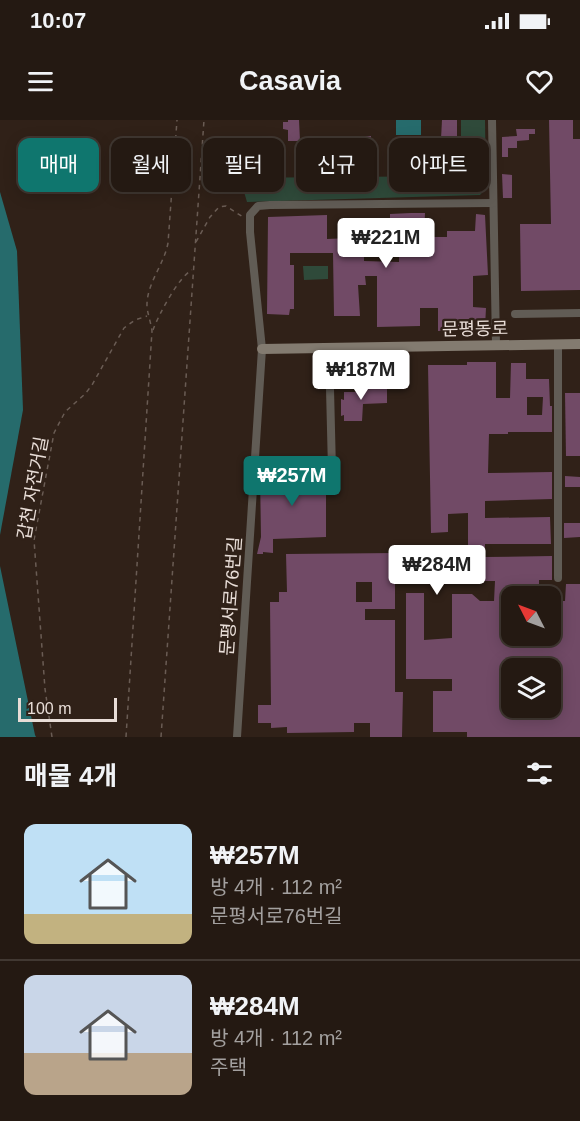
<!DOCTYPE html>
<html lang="ko">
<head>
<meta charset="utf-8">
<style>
  body { margin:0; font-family:Helvetica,"Noto Sans KR",sans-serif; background:#302620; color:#f1f3f6; height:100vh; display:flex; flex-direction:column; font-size:22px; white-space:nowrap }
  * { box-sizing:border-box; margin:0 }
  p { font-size:20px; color:#a3a09f }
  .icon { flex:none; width:33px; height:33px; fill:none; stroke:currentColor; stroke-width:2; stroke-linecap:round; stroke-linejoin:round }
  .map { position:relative; height:617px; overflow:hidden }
  .side { display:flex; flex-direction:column; background:#241912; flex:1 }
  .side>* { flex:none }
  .top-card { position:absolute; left:18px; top:18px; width:544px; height:54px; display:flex; gap:12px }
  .needle { width:39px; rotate:312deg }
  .buttons { position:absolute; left:501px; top:466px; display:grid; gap:12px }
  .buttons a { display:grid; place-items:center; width:60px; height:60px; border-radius:12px; background:#241912; box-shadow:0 3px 15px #0003,0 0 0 2px #413832; font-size:30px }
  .scale { position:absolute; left:18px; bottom:15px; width:99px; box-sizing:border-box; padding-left:6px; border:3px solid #e8ddd7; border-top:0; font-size:16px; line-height:21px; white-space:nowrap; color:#e8ddd7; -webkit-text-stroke:4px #302118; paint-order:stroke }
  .price { position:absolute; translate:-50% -51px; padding:0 14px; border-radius:6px; background:#fff; color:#222; font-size:20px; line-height:39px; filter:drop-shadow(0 2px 3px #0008) }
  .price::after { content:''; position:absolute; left:50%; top:36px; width:18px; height:14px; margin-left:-9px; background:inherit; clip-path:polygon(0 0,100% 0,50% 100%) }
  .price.on { background:#0f766e; color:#fff }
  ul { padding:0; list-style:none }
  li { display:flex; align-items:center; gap:18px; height:150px; padding:0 24px }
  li+li { border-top:2px solid #413832 }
  li span { display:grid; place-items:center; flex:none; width:168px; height:120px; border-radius:12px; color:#555 }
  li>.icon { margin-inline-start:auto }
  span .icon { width:72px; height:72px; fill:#fffc; stroke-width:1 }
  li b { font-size:26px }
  h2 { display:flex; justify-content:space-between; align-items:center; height:72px; padding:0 24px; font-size:26px }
  .chip { padding:0 21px; border-radius:12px; background:#241912; box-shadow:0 3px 15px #0003,0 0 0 2px #413832; font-size:21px; line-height:54px }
  .chip.on { background:#0f766e; color:#fff }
  .status { display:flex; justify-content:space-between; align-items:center; height:42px; padding:0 30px; background:#241912; direction:ltr }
  .status svg { height:16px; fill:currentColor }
  header { display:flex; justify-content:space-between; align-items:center; height:78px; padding:0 24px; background:#241912; font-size:27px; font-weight:700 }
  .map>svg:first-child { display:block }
  .green { fill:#2f4a3a }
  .water { fill:#266b6c }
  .building { fill:#714a66; fill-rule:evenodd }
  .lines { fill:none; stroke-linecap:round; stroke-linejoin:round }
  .path { stroke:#6a5c54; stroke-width:1.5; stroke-dasharray:4.5 4.5; stroke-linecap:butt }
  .minor { stroke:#615c55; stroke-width:8 }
  .secondary { stroke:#837b70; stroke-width:10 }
  .labels { text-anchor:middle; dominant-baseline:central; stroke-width:5; stroke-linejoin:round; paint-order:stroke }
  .street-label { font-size:18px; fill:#e8ddd7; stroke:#302118 }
</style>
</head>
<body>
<div class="status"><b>10:07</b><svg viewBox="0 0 49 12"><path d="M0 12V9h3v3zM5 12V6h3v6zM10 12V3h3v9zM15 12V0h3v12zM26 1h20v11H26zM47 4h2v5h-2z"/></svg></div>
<header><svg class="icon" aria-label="menu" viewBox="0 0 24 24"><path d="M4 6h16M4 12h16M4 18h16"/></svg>Casavia<svg class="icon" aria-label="heart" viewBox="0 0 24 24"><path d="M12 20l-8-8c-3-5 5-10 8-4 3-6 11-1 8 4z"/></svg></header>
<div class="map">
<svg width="580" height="617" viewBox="0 0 580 617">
  <rect width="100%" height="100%" fill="#302118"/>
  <g class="green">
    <path d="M 461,0 L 485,0 L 486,68 L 480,75 L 247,82 L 240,58 L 461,56 Z"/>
    <path d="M 303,146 L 328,146 L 328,159 L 304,160 Z"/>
  </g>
  <g class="water">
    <rect x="396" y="0" width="25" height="15"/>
    <path d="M 0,72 L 17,131 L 23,290 L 0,415 Z"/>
    <path d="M 0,446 L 35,615 L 36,617 L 0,617 Z"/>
  </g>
  <g class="building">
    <path d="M 288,0 L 299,0 L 300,21 L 288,21 L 288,10 L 283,9 L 283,2 L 288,2 Z"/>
    <path d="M 442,0 L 457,0 L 457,19 L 441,19 Z"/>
    <path d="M 549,0 L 573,0 L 573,19 L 580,19 L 580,170 L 521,171 L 520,104 L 551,104 Z"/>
    <path d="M 516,9 L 535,9 L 535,14 L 529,14 L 529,20 L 517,21 L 517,28 L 508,28 L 508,37 L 502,37 L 502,17 L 517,16 Z"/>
    <path d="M 360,16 L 371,16 L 370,51 L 359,52 Z"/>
    <path d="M 260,45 L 270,45 L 270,56 L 256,56 L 255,48 L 260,48 Z"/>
    <path d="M 502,54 L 512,55 L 512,78 L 503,78 Z"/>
    <path d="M 411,93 L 425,93 L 424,117 L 447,117 L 447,111 L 475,111 L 476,94 L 485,95 L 488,155 L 473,156 L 473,187 L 486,188 L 485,207 L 472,207 L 472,209 L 438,211 L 438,188 L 420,188 L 420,206 L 377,207 L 377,156 L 365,156 L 366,165 L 358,165 L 360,196 L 334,196 L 333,133 L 290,133 L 290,145 L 294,145 L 294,189 L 290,189 L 289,195 L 267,194 L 268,97 L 327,95 L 327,119 L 371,117 L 371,108 L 390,108 L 390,94 ZM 399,129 L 399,142 L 364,141 L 364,130 Z"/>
    <path d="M 467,242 L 496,242 L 496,278 L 510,278 L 511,243 L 526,243 L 526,259 L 549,259 L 550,286 L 552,286 L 552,312 L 508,312 L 508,314 L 489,314 L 488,353 L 552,352 L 552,379 L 485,381 L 485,398 L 550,397 L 551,424 L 485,424 L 485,437 L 552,436 L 552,460 L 539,460 L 539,473 L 512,472 L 512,516 L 550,516 L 550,481 L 565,481 L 566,464 L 580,464 L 580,617 L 467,617 L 467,612 L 433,612 L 433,571 L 452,571 L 452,559 L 406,559 L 406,473 L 424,473 L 424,520 L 452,518 L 452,474 L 472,474 L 480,481 L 494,481 L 495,461 L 395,461 L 395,489 L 365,489 L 365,500 L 395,500 L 395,572 L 403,572 L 402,617 L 370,617 L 370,603 L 354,603 L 354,612 L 287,613 L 287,607 L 271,608 L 271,603 L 258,603 L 258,585 L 271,585 L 270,482 L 279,482 L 279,472 L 287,472 L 286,434 L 397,433 L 397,441 L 468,440 L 468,393 L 448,394 L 448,412 L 431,413 L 428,245 L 467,245 ZM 527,277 L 543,277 L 542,295 L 527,295 ZM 356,462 L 372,462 L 372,482 L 356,482 ZM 512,549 L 550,549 L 550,588 L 512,588 Z"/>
    <path d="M 368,260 L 368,269 L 387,268 L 387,283 L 363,284 L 362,301 L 344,301 L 344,295 L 341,296 L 341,279 L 344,280 L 344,272 L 357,272 L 357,269 L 359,269 L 359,261 Z"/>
    <path d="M 565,273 L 580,273 L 580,336 L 566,336 Z"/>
    <path d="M 326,352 L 326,417 L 273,419 L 273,433 L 263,432 L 263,434 L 257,434 L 261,417 L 260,354 Z"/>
    <path d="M 565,356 L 580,357 L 580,367 L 565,367 Z"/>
    <path d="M 564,403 L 580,403 L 580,417 L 564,418 Z"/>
  </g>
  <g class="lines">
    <g class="path">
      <path d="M 196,122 L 210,97 L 219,87 L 226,86 L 243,97"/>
      <path d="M 153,210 C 158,196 179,156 192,150"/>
      <path d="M 52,617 L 45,569 L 34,420 L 54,313 L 65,292 L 85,274 L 92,265 L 124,208 L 135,200 L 147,196"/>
      <path d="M 126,617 L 152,211 C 151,203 148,195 147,187 C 146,164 164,145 168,123 L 177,0"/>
      <path d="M 161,617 L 204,0"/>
    </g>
    <g class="minor">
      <path d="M 492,0 L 496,225"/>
      <path d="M 515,194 L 580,193"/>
      <path d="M 558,225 L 558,458"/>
      <path d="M 329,228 L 332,350"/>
      <path d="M 237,617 L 262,229 L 250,112 L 250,95 L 258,86 L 270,85 L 493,83"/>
    </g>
    <path class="secondary" d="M 262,229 L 580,224"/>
  </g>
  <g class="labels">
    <g class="street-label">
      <text transform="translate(475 209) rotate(-1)">문평동로</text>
      <text transform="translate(33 368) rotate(-80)">갑천 자전거길</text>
      <text transform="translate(231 476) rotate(-86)">문평서로76번길</text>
    </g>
  </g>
</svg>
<div class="buttons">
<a><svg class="needle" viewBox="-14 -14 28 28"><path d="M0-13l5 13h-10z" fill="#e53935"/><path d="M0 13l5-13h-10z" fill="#a3a09f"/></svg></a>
<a><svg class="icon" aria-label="layers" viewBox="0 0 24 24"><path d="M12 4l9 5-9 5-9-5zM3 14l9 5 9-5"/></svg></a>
</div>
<div class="scale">100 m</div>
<b class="price" style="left:386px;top:149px">₩221M</b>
<b class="price" style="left:361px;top:281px">₩187M</b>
<b class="price on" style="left:292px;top:387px">₩257M</b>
<b class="price" style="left:437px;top:476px">₩284M</b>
<div class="top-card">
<a class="chip on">매매</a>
<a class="chip">월세</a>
<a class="chip">필터</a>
<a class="chip">신규</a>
<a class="chip">아파트</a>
</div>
</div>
<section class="side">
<h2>매물 4개<svg class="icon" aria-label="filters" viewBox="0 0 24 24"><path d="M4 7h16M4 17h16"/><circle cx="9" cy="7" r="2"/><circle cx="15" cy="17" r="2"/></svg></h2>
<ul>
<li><span style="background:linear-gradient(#bfe0f5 75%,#c2b280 0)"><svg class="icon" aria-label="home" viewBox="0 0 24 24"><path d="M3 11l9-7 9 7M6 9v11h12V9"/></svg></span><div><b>₩257M</b><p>방 4개 · 112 m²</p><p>문평서로76번길</p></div></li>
<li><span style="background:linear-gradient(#c9d6e8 65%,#b9a48a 0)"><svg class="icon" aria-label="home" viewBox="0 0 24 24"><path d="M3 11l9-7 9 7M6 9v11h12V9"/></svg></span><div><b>₩284M</b><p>방 4개 · 112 m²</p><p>주택</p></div></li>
</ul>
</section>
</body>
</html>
